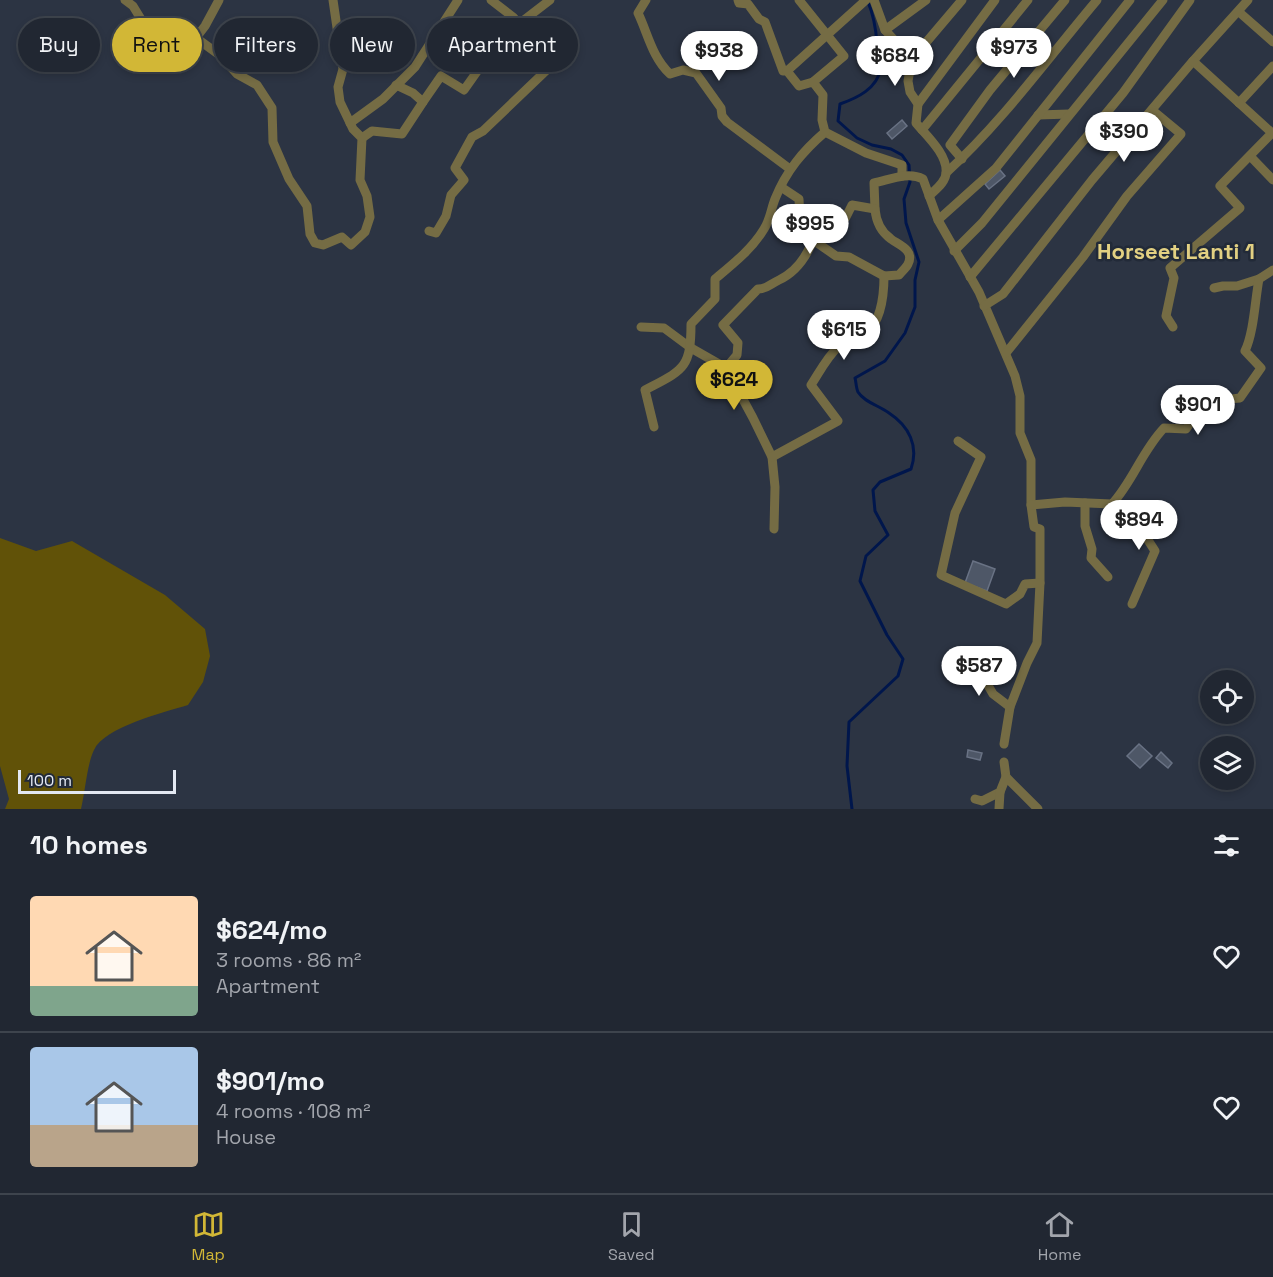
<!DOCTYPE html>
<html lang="en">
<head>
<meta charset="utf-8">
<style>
  body { margin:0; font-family:"Space Grotesk",sans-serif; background:#292f3a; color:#f1f3f6; height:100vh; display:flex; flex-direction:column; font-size:22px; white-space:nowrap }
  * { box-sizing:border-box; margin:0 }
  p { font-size:20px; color:#a2a5ac }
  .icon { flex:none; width:33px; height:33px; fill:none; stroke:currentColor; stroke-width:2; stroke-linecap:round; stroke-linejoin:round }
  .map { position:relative; height:809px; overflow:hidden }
  .side { display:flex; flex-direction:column; background:#212732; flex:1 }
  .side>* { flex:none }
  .banner { position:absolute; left:18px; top:18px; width:600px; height:54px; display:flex; gap:12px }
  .fabs { position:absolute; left:1200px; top:670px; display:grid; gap:12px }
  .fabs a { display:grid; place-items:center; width:54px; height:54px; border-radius:50%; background:#212732; box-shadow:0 3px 9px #0003,0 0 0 2px #3e444d; font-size:30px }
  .scale { position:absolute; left:18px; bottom:15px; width:158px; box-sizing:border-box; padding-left:6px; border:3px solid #e3e8f2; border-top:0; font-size:16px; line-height:21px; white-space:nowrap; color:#e3e8f2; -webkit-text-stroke:4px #222a38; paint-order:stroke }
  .price { position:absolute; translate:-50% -51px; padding:0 14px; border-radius:21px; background:#fff; color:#222; font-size:20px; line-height:39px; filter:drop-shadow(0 2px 3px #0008) }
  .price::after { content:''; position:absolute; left:50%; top:36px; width:18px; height:14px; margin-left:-9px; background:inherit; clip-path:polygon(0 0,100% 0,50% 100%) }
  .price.on { background:#d2b736; color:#111 }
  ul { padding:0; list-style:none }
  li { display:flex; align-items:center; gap:18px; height:150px; padding:0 30px }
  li+li { border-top:2px solid #3e444d }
  li span { display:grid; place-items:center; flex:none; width:168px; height:120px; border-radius:6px; color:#555 }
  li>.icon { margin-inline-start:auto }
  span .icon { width:72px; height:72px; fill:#fffc; stroke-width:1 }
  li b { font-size:26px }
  h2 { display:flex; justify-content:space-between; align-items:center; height:72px; padding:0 30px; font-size:26px }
  .pill { padding:0 21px; border-radius:27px; background:#212732; box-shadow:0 3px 9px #0003,0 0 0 2px #3e444d; font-size:21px; line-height:54px }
  .pill.on { background:#d2b736; color:#111 }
  .dock { display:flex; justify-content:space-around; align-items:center; height:84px; border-top:2px solid #3e444d; background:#212732; font-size:16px; color:#a2a5ac }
  .dock a { display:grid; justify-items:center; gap:3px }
  .dock .on { color:#d2b736 }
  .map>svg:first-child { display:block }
  .green { fill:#615208 }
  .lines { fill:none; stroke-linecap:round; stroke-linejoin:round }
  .stream { stroke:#00164c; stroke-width:3 }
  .building { fill:#4e5767; stroke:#697284; stroke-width:1.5 }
  .street { stroke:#756c44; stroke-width:9 }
  .labels { text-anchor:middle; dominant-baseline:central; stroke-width:5; stroke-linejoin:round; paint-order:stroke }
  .district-label { font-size:22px; font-weight:bold; fill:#e2d082; stroke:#222a38 }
</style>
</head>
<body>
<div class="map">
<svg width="1273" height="809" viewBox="0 0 1273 809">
  <rect width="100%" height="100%" fill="#2c3443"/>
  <path class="green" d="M 0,538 L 36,551 L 72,541 L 165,595 L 205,629 L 210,656 L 203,682 L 188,705 C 165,712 104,727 94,750 C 87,764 85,793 81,809 L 5,809 L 9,799 L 0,766 Z"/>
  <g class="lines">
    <path class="stream" d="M 852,809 L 847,766 L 849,722 L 898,676 L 903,659 L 887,635 L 860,581 L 866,556 L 888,535 L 875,511 L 873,490 L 880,482 L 911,469 C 919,446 909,426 889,413 C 880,406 864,402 858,392 C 856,388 856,381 855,378 L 885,361 L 905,333 L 915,307 L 915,280 L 919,262 L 906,223 L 904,199 L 910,182 L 909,165 L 902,155 L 891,149 L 872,145 L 857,138 L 838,121 L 840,104 C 857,98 877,89 881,68 C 882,60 877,52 877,44 C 876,29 874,16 868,2"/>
  </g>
  <g class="building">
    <path d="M 902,120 L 907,126 L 892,139 L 887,133 Z"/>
    <path d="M 1000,170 L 1005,176 L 989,189 L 985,184 Z"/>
    <path d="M 973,561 L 995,569 L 987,591 L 965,583 Z"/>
    <path d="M 1139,744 L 1152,756 L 1140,768 L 1127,756 Z"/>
    <path d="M 968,750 L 982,753 L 980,760 L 967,757 Z"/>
    <path d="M 1161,752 L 1172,763 L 1168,768 L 1156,758 Z"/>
  </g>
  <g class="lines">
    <g class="street">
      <path d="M 125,0 L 133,6 L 144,24 L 185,30 L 221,56 L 237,74 L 257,85 L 272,108 L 273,142 L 289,179 L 307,206 L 310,234 L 315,243 L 323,245 L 342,237 L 351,245 L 365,232 L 370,217 L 367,196 L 360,180 L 362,138 L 353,129 L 340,102 L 338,87 L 343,69 L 333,0"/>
      <path d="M 491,0 L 513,17 L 519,24"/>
      <path d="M 646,0 L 638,13 C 648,34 652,57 670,74 L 683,70 L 696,73 L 721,108 L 722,116 L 727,122 L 790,169"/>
      <path d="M 738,0 L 739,3 L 748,4 L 759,19 L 765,22 L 783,71 L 787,71 L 799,86 L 813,82 L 823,95 L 822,120 L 825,132 L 866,153 L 902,165 L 902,176"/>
      <path d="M 799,0 L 844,56 L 813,82"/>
      <path d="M 874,0 L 885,30 L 912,59"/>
      <path d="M 1239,12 L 1273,42"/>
      <path d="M 885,30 L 926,0"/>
      <path d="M 195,39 L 205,26 L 219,0"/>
      <path d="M 787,71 L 866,0"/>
      <path d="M 396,85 L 413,93 L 423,102 L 441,76 L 464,90 L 488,56 L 511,30 L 550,0"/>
      <path d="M 1239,103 L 1273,66"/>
      <path d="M 918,104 L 995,0"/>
      <path d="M 1038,115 L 1069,114"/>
      <path d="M 350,123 L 383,99 L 415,67 L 458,0"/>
      <path d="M 922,130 L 1028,0"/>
      <path d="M 362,138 L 372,131 L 402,134 L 423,102"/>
      <path d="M 1250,156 L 1273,180"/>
      <path d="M 962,159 L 950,145 L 990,90 L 1065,0"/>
      <path d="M 946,173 C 1003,121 1048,58 1097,0"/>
      <path d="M 781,187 L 799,199 L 800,219 L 797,233 L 813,240 L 836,256 L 849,257 L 884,276"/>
      <path d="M 929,196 C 935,190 946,182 946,173 C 948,155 927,136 916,123 L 918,104 L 910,92 L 908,81 L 912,59 L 962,0"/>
      <path d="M 875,209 L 874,183 C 889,180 908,171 923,179 L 938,220 L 979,292 L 1015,376 L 1020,396 L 1020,433 L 1031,460 L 1031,505 L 1034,527 L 1040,529 L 1040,583 L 1037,643 L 1027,663 L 1010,707 L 1004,744"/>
      <path d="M 938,220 L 996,168 L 1130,0"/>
      <path d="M 429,231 L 436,233 L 446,216 L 451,195 L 464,180 L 455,168 L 472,137 L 483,131 L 553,64 L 528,39 L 511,30"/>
      <path d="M 954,251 L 982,223 L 1163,0"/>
      <path d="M 970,277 L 1123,93 L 1190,0"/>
      <path d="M 1214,288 L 1223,286 L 1237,286 L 1259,279"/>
      <path d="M 984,306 L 1003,294 L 1092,180 L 1193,61 L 1248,0"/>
      <path d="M 641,327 L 664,328 L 691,348 L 726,368 L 753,418 L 772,457 L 775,487 L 774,529"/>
      <path d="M 1173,327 L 1166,316 L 1174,278 L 1170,268 L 1240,208 L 1220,186 L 1272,133 L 1193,61"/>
      <path d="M 1006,353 L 1083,257 L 1127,196 L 1181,134 L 1152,110"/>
      <path d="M 726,368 L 737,355 L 738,343 L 723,325 L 758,289 C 768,289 770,284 779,280 C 796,272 806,258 813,240"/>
      <path d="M 654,427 L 645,390 C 683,370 691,369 691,324 L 715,299 L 715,279 C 733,264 752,249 764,229 C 770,220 771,209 775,199 C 786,171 803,151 825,132"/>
      <path d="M 958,441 L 981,457 L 955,513 L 941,575 L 1006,604 L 1020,594 L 1025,584 L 1040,583"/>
      <path d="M 772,457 L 838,421 L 811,385 C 819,373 827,357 838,347 C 847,341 860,340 867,333 C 881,320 884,294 884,276 L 899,275 C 902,271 907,267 908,264 C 915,250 899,245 891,239 C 881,232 876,221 875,209 L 852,205 L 846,217 L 838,225 L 814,212 L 800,209"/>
      <path d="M 1085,503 L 1085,526 L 1092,549 L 1091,558 L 1108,577"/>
      <path d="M 1112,504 L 1146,537 L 1155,551 L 1132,604"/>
      <path d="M 1031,505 L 1065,502 L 1112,504 C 1133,481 1142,451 1164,428 L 1186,429 C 1204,403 1209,401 1240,398 L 1261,368 L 1245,351 C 1254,332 1255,300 1259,279 L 1273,270"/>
      <path d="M 962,667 L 976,673 L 986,682 L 993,694 L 1010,707"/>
      <path d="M 1004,762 L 1006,777 L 1038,809"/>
      <path d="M 975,799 L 982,801 L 1000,792 L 1006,777"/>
      <path d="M 999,809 L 1000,792"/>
    </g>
  </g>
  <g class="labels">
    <g class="district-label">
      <text x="1176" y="251">Horseet Lanti 1</text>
    </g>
  </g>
</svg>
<div class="fabs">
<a><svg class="icon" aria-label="locate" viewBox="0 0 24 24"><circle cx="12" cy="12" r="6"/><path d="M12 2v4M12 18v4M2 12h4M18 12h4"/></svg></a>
<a><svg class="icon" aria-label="layers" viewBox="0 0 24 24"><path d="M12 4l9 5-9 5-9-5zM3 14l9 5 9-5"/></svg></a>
</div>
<div class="scale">100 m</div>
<b class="price" style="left:1014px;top:79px">$973</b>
<b class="price" style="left:719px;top:82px">$938</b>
<b class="price" style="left:895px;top:87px">$684</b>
<b class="price" style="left:1124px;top:163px">$390</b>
<b class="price" style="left:810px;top:255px">$995</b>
<b class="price" style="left:844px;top:361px">$615</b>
<b class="price on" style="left:734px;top:411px">$624</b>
<b class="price" style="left:1198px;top:436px">$901</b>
<b class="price" style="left:1139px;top:551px">$894</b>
<b class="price" style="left:979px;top:697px">$587</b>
<div class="banner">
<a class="pill">Buy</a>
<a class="pill on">Rent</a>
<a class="pill">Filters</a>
<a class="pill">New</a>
<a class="pill">Apartment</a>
</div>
</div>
<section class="side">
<h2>10 homes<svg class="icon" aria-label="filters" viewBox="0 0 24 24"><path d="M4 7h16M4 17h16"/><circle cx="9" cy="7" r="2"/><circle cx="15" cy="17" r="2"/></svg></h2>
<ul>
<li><span style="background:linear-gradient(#ffd9b3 75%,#7fa58c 0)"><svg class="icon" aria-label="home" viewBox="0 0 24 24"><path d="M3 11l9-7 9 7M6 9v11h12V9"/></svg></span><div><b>$624/mo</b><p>3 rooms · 86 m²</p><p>Apartment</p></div><svg class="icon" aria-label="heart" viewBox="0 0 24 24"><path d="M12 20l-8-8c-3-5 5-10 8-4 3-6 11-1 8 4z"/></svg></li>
<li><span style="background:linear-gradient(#a9c7e8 65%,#b9a48a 0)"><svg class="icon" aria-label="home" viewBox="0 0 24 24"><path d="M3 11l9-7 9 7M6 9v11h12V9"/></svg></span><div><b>$901/mo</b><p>4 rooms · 108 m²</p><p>House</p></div><svg class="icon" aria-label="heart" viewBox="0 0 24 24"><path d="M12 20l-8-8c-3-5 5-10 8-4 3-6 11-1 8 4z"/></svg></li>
</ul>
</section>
<nav class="dock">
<a class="on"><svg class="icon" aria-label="map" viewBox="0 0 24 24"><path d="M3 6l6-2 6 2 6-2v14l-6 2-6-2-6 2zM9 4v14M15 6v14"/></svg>Map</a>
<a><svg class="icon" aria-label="saved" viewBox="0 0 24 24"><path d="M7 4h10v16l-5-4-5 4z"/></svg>Saved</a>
<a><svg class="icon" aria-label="home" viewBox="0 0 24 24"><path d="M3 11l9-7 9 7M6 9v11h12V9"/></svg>Home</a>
</nav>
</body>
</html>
